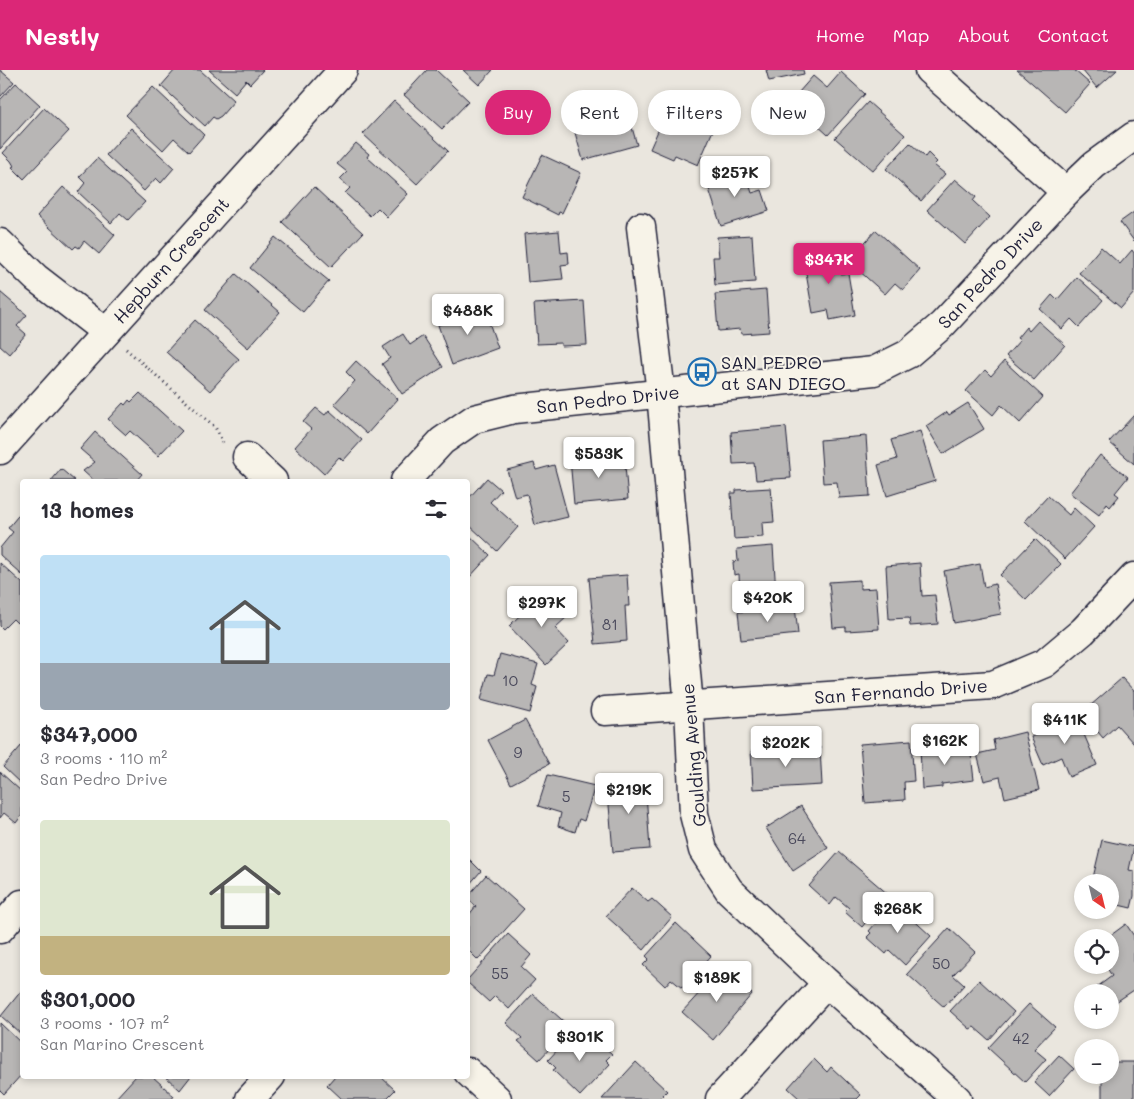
<!DOCTYPE html>
<html lang="en">
<head>
<meta charset="utf-8">
<style>
  body { margin:0; font-family:Mali,sans-serif; background:#f7f7f7; color:#2b2b33; height:100vh; display:flex; flex-direction:column; font-size:19px; white-space:nowrap }
  * { box-sizing:border-box; margin:0 }
  p { font-size:16px; color:#7c7c81 }
  .icon { flex:none; width:28px; height:28px; fill:none; stroke:currentColor; stroke-width:2; stroke-linecap:round; stroke-linejoin:round }
  .map { position:relative; flex:1; overflow:hidden }
  .details { position:absolute; left:20px; top:409px; width:450px; height:600px; display:flex; flex-direction:column; background:#fff; border-radius:5px; box-shadow:0 2px 8px #0003 }
  .details>* { flex:none }
  .hud { position:absolute; left:485px; top:20px; width:475px; height:45px; display:flex; gap:10px }
  .needle { width:32px; rotate:145deg }
  .fabs { position:absolute; left:1074px; top:804px; display:grid; gap:10px }
  .fabs a { display:grid; place-items:center; width:45px; height:45px; border-radius:50%; background:#fff; box-shadow:0 2px 8px #0003; font-size:25px }
  .price { position:absolute; translate:-50% -42px; padding:0 11px; border-radius:5px; background:#fff; color:#222; font-size:16px; line-height:32px; filter:drop-shadow(0 1px 2px #0008) }
  .price::after { content:''; position:absolute; left:50%; top:30px; width:15px; height:11px; margin-left:-8px; background:inherit; clip-path:polygon(0 0,100% 0,50% 100%) }
  .price.on { background:#db2777; color:#fff }
  ul { padding:0; list-style:none }
  li { display:grid; align-content:center; gap:10px; height:265px; padding:0 20px }
  li span { display:grid; place-items:center; height:155px; border-radius:5px; color:#555 }
  li>.icon { margin-inline-start:auto }
  span .icon { width:90px; height:90px; fill:#fffc; stroke-width:1 }
  li b { font-size:21px }
  h2 { display:flex; justify-content:space-between; align-items:center; height:60px; padding:0 20px; font-size:21px }
  .tag { padding:0 18px; border-radius:22px; background:#fff; box-shadow:0 2px 8px #0003; font-size:18px; line-height:45px }
  .tag.on { background:#db2777; color:#fff }
  header { display:flex; align-items:center; gap:30px; box-sizing:border-box; height:70px; padding:0 25px; background:#db2777; color:#fff }
  header strong { font-size:24px }
  nav { display:flex; gap:28px; margin-inline-start:auto; font-size:18px }
  .map>svg:first-child { display:block }
  .building { fill:#b8b6b5; stroke:#22223b }
  .lines { fill:none; stroke-linecap:round; stroke-linejoin:round }
  .minor-casing { stroke:#22223b; stroke-width:31 }
  .path { stroke:#22223b; stroke-width:3; stroke-dasharray:1 4; stroke-linecap:butt }
  .minor { stroke:#f7f3e8; stroke-width:28 }
  .labels { text-anchor:middle; dominant-baseline:central; stroke-width:4; stroke-linejoin:round; paint-order:stroke }
  .number-label { font-size:15px; fill:#48475a }
  .street-label { font-size:18px; fill:#22223b; stroke:#f7f3e8 }
  .poi-label { font-size:18px; fill:#22223b; stroke:#f7f3e8; text-anchor:start }
</style>
</head>
<body>
<header>
<strong>Nestly</strong>
<nav><a>Home</a><a>Map</a><a>About</a><a>Contact</a></nav>
</header>
<div class="map">
<svg width="1134" height="1029" viewBox="0 0 1134 1029">
  <rect width="100%" height="100%" fill="#eae6de"/>
  <filter id="ink" filterUnits="userSpaceOnUse"><feTurbulence type="fractalNoise" baseFrequency=".02" numOctaves="2"/><feDisplacementMap in="SourceGraphic" scale="10" xChannelSelector="R" yChannelSelector="G"/><feConvolveMatrix kernelMatrix="1 2 1 2 8 2 1 2 1" color-interpolation-filters="sRGB"/></filter>
  <g filter="url(#ink)">
    <g class="building">
      <path d="M 0,0 L 14,12 L 0,27 Z"/>
      <path d="M 175,0 L 200,0 L 234,31 L 221,46 L 216,49 L 213,47 L 205,56 L 161,16 Z"/>
      <path d="M 209,0 L 263,0 L 250,14 L 246,10 L 235,23 Z"/>
      <path d="M 427,0 L 436,0 L 469,31 L 442,59 L 404,25 Z"/>
      <path d="M 463,0 L 493,0 L 479,15 Z"/>
      <path d="M 766,0 L 803,0 L 804,4 L 769,11 Z"/>
      <path d="M 1017,0 L 1074,0 L 1090,14 L 1065,42 Z"/>
      <path d="M 1082,0 L 1117,0 L 1097,18 Z"/>
      <path d="M 841,2 L 865,24 L 828,65 L 791,31 L 813,6 L 827,18 Z"/>
      <path d="M 16,13 L 40,35 L 0,79 L 0,30 Z"/>
      <path d="M 153,17 L 204,65 L 189,82 L 174,68 L 163,80 L 126,45 Z"/>
      <path d="M 394,31 L 448,81 L 417,114 L 363,64 Z"/>
      <path d="M 868,32 L 905,65 L 873,101 L 835,68 Z"/>
      <path d="M 600,37 L 605,51 L 611,49 L 611,52 L 629,47 L 637,75 L 583,90 L 570,46 Z"/>
      <path d="M 44,38 L 69,61 L 24,109 L 12,97 L 14,96 L 11,91 L 3,83 Z"/>
      <path d="M 668,38 L 714,58 L 698,95 L 675,85 L 673,89 L 650,79 Z"/>
      <path d="M 131,58 L 174,98 L 161,113 L 156,108 L 144,121 L 106,85 Z"/>
      <path d="M 356,73 L 369,84 L 367,87 L 408,124 L 387,147 L 378,138 L 370,146 L 345,123 L 350,118 L 340,109 L 347,102 L 337,94 Z"/>
      <path d="M 910,73 L 925,87 L 928,83 L 937,92 L 934,95 L 945,104 L 921,131 L 886,99 Z"/>
      <path d="M 542,85 L 581,103 L 562,143 L 559,142 L 558,145 L 522,127 Z"/>
      <path d="M 97,88 L 145,132 L 128,150 L 120,143 L 111,153 L 78,122 L 85,113 L 79,107 Z"/>
      <path d="M 744,98 L 752,123 L 762,120 L 769,141 L 721,156 L 706,110 Z"/>
      <path d="M 955,109 L 976,127 L 973,131 L 990,147 L 965,174 L 927,140 Z"/>
      <path d="M 63,117 L 115,165 L 99,184 L 84,171 L 79,178 L 76,176 L 73,179 L 37,146 Z"/>
      <path d="M 314,117 L 363,163 L 331,197 L 282,152 Z"/>
      <path d="M 1134,142 L 1134,171 L 1120,152 Z"/>
      <path d="M 876,160 L 920,200 L 903,220 L 895,213 L 885,224 L 848,191 Z"/>
      <path d="M 559,161 L 561,183 L 568,182 L 569,194 L 561,195 L 563,209 L 528,212 L 524,164 Z"/>
      <path d="M 752,165 L 755,212 L 715,215 L 713,187 L 719,187 L 717,167 Z"/>
      <path d="M 275,167 L 329,211 L 303,242 L 250,198 Z"/>
      <path d="M 1101,177 L 1120,194 L 1132,180 L 1134,183 L 1134,223 L 1121,238 L 1079,203 Z"/>
      <path d="M 837,180 L 841,204 L 848,203 L 855,245 L 830,250 L 828,240 L 813,243 L 803,186 Z"/>
      <path d="M 236,204 L 280,242 L 248,278 L 205,240 Z"/>
      <path d="M 1077,207 L 1103,230 L 1079,257 L 1071,249 L 1062,259 L 1040,239 L 1052,225 L 1057,230 Z"/>
      <path d="M 766,220 L 769,262 L 741,264 L 740,259 L 718,261 L 715,224 Z"/>
      <path d="M 0,222 L 27,245 L 17,256 L 26,264 L 9,284 L 0,276 Z"/>
      <path d="M 584,231 L 587,275 L 561,276 L 561,273 L 537,274 L 534,234 Z"/>
      <path d="M 484,238 L 498,278 L 452,295 L 438,255 Z"/>
      <path d="M 195,250 L 239,289 L 210,321 L 166,282 Z"/>
      <path d="M 1038,251 L 1065,275 L 1034,310 L 1006,286 L 1020,270 L 1017,268 L 1026,257 L 1029,261 Z"/>
      <path d="M 403,264 L 410,275 L 423,266 L 443,297 L 402,324 L 382,294 L 390,288 L 383,277 Z"/>
      <path d="M 356,291 L 398,329 L 367,364 L 334,334 L 355,311 L 346,302 Z"/>
      <path d="M 1004,291 L 1043,327 L 1020,353 L 1001,335 L 993,345 L 966,321 L 985,300 L 991,306 Z"/>
      <path d="M 140,323 L 182,361 L 158,386 L 130,361 L 126,365 L 108,349 L 123,333 L 125,335 L 129,330 L 131,332 Z"/>
      <path d="M 968,333 L 984,359 L 943,384 L 926,356 L 947,342 L 949,345 Z"/>
      <path d="M 316,338 L 325,345 L 329,340 L 362,370 L 343,391 L 339,387 L 324,404 L 295,377 L 311,359 L 303,352 Z"/>
      <path d="M 1134,345 L 1134,394 L 1109,372 Z"/>
      <path d="M 786,357 L 791,408 L 756,410 L 754,393 L 733,394 L 731,362 Z"/>
      <path d="M 920,361 L 935,411 L 887,426 L 878,395 L 897,389 L 891,370 Z"/>
      <path d="M 95,362 L 142,404 L 136,411 L 94,411 L 83,401 L 95,392 L 80,379 Z"/>
      <path d="M 866,366 L 870,426 L 839,428 L 837,412 L 823,413 L 820,370 Z"/>
      <path d="M 624,385 L 628,429 L 574,434 L 570,389 Z"/>
      <path d="M 1100,385 L 1128,407 L 1115,423 L 1119,426 L 1110,437 L 1107,434 L 1099,445 L 1070,423 Z"/>
      <path d="M 534,393 L 536,400 L 554,395 L 568,447 L 535,455 L 527,424 L 515,427 L 507,400 Z"/>
      <path d="M 61,399 L 75,411 L 51,411 Z"/>
      <path d="M 487,408 L 501,420 L 490,432 L 518,457 L 497,481 L 468,454 L 468,429 Z"/>
      <path d="M 771,418 L 774,452 L 762,453 L 763,467 L 734,469 L 731,423 L 736,423 L 736,420 Z"/>
      <path d="M 1048,426 L 1069,445 L 1074,438 L 1094,457 L 1065,489 L 1025,451 Z"/>
      <path d="M 22,441 L 22,505 L 0,485 L 0,478 L 13,462 L 8,458 Z"/>
      <path d="M 468,464 L 490,485 L 468,509 Z"/>
      <path d="M 1035,469 L 1061,494 L 1026,530 L 1000,505 Z"/>
      <path d="M 773,476 L 776,523 L 740,526 L 739,504 L 734,505 L 733,492 L 738,491 L 737,479 Z"/>
      <path d="M 0,493 L 22,513 L 22,547 L 17,553 L 13,549 L 3,559 L 0,556 Z"/>
      <path d="M 920,493 L 922,526 L 935,525 L 938,554 L 910,556 L 909,548 L 889,549 L 886,496 Z"/>
      <path d="M 980,494 L 984,517 L 995,514 L 1001,544 L 954,553 L 944,501 Z"/>
      <path d="M 627,505 L 629,536 L 625,536 L 627,571 L 595,574 L 589,508 Z"/>
      <path d="M 860,510 L 860,519 L 876,518 L 879,559 L 846,561 L 846,557 L 833,558 L 829,512 Z"/>
      <path d="M 545,521 L 568,546 L 555,558 L 569,573 L 546,595 L 509,556 Z"/>
      <path d="M 795,536 L 798,564 L 741,570 L 738,542 Z"/>
      <path d="M 500,584 L 538,594 L 532,615 L 537,617 L 530,643 L 481,630 L 488,604 L 494,605 Z"/>
      <path d="M 1122,608 L 1134,621 L 1134,674 L 1117,655 L 1103,668 L 1082,643 Z"/>
      <path d="M 1074,641 L 1097,695 L 1069,707 L 1061,687 L 1043,695 L 1031,667 L 1049,659 L 1047,653 Z"/>
      <path d="M 525,650 L 549,694 L 511,714 L 488,670 Z"/>
      <path d="M 1025,662 L 1039,720 L 1005,728 L 1000,707 L 984,711 L 977,684 L 995,680 L 993,670 Z"/>
      <path d="M 911,670 L 914,711 L 904,712 L 905,730 L 865,733 L 860,674 Z"/>
      <path d="M 22,675 L 22,715 L 3,697 Z"/>
      <path d="M 946,675 L 946,679 L 970,676 L 974,710 L 942,714 L 942,717 L 922,719 L 920,677 Z"/>
      <path d="M 820,677 L 822,715 L 753,719 L 751,681 Z"/>
      <path d="M 0,702 L 22,722 L 22,745 L 16,753 L 4,743 L 0,748 Z"/>
      <path d="M 548,705 L 595,716 L 584,751 L 579,749 L 575,762 L 558,756 L 561,743 L 538,736 Z"/>
      <path d="M 645,709 L 650,779 L 613,782 L 607,712 Z"/>
      <path d="M 801,736 L 828,778 L 793,801 L 766,758 Z"/>
      <path d="M 1102,770 L 1134,777 L 1129,800 L 1134,801 L 1134,826 L 1131,838 L 1110,833 L 1110,812 L 1092,812 Z"/>
      <path d="M 839,782 L 889,825 L 862,857 L 845,842 L 849,838 L 836,827 L 830,835 L 809,816 Z"/>
      <path d="M 468,788 L 481,801 L 468,816 Z"/>
      <path d="M 486,805 L 524,839 L 478,890 L 468,880 L 468,846 L 476,836 L 468,829 L 468,826 Z"/>
      <path d="M 632,818 L 648,832 L 652,829 L 672,847 L 644,880 L 606,846 Z"/>
      <path d="M 894,832 L 931,866 L 905,895 L 889,880 L 886,884 L 867,867 L 871,863 L 869,861 Z"/>
      <path d="M 676,853 L 711,886 L 682,918 L 671,909 L 665,916 L 643,895 L 649,889 L 646,886 Z"/>
      <path d="M 1126,854 L 1134,866 L 1134,920 L 1110,936 L 1110,922 L 1100,922 L 1097,917 L 1112,906 L 1105,895 L 1110,895 L 1110,868 L 1107,868 Z"/>
      <path d="M 949,858 L 975,882 L 953,905 L 964,915 L 944,937 L 907,904 Z"/>
      <path d="M 508,864 L 531,885 L 521,897 L 535,910 L 509,939 L 495,926 L 489,932 L 468,913 L 468,909 Z"/>
      <path d="M 723,897 L 752,924 L 713,970 L 682,942 Z"/>
      <path d="M 979,910 L 1014,942 L 989,970 L 974,957 L 970,959 L 950,941 Z"/>
      <path d="M 22,920 L 22,965 L 1,946 Z"/>
      <path d="M 533,924 L 570,957 L 539,990 L 518,971 L 522,968 L 506,953 Z"/>
      <path d="M 1029,934 L 1055,957 L 1034,979 L 1046,989 L 1025,1012 L 988,978 Z"/>
      <path d="M 0,953 L 22,974 L 22,1004 L 4,1024 L 0,1020 Z"/>
      <path d="M 575,961 L 585,970 L 590,964 L 612,984 L 606,990 L 610,994 L 580,1026 L 553,1000 L 556,998 L 548,990 Z"/>
      <path d="M 1059,985 L 1074,999 L 1049,1026 L 1034,1012 Z"/>
      <path d="M 814,989 L 827,1002 L 831,997 L 861,1025 L 857,1029 L 800,1029 L 788,1018 Z"/>
      <path d="M 636,992 L 667,1021 L 659,1029 L 602,1029 Z"/>
      <path d="M 1115,992 L 1134,992 L 1134,1029 L 1102,1029 L 1102,1011 L 1106,1005 L 1110,1005 L 1110,999 Z"/>
      <path d="M 136,1006 L 152,1006 L 174,1026 L 172,1029 L 115,1029 Z"/>
      <path d="M 165,1006 L 191,1006 L 180,1020 Z"/>
      <path d="M 335,1006 L 380,1006 L 395,1020 L 386,1029 L 342,1029 L 327,1015 Z"/>
    </g>
    <g class="lines">
      <g class="minor-casing">
        <g id="minor">
          <path d="M 929,0 L 1066,122"/>
          <path d="M 641,157 L 661,323 L 689,636 L 694,744 L 703,780 L 729,820 L 827,913 L 957,1029"/>
          <path d="M 0,173 L 36,208 L 106,262"/>
          <path d="M 0,380 L 343,0"/>
          <path d="M 247,387 L 273,411"/>
          <path d="M 405,411 L 442,371 L 474,349 L 514,339 L 874,301 L 908,284 L 942,255 L 1066,122 L 1094,95 L 1134,66"/>
          <path d="M 605,641 L 993,615 L 1045,593 L 1083,561 L 1134,507"/>
          <path d="M 0,859 L 22,834"/>
          <path d="M 468,1002 L 497,1029"/>
          <path d="M 250,1029 L 271,1006"/>
          <path d="M 720,1029 L 827,913"/>
        </g>
      </g>
      <path class="path" d="M 126,279 L 215,357 L 224,375"/>
      <use href="#minor" class="minor"/>
    </g>
  </g>
  <defs>
    <g id="bus-ring" transform="scale(1.4375)"><circle r="9.5" fill="#f7f3e8" stroke="#1f6fb2" stroke-width="1.5"/><path d="M-5-6H5V4H4V6H2V4H-2V6H-4V4H-5ZM-3.5-4V0h7V-4ZM-3.5 1.2v1.5H-2V1.2ZM2 1.2v1.5H3.5V1.2Z" fill="#1f6fb2"/></g>
  </defs>
  <g fill-rule="evenodd">
    <use href="#bus-ring" x="702" y="302"/>
  </g>
  <g class="labels">
    <g class="number-label">
      <text x="610" y="554">81</text>
      <text x="510" y="610">10</text>
      <text x="518" y="682">9</text>
      <text x="566" y="726">5</text>
      <text x="797" y="768">64</text>
      <text x="941" y="893">50</text>
      <text x="500" y="903">55</text>
      <text x="1021" y="968">42</text>
    </g>
    <g class="street-label">
      <text transform="translate(171 190) rotate(-48)">Hepburn Crescent</text>
      <text transform="translate(990 203) rotate(-47)">San Pedro Drive</text>
      <text transform="translate(608 329) rotate(-6)">San Pedro Drive</text>
      <text transform="translate(901 621) rotate(-4)">San Fernando Drive</text>
      <text transform="translate(693 685) rotate(-95)">Goulding Avenue</text>
    </g>
    <g class="poi-label">
      <text x="721" y="292">SAN PEDRO<tspan x="721" dy="21">at SAN DIEGO</tspan></text>
    </g>
  </g>
</svg>
<div class="fabs">
<a><svg class="needle" viewBox="-14 -14 28 28"><path d="M0-13l5 13h-10z" fill="#e53935"/><path d="M0 13l5-13h-10z" fill="#7c7c81"/></svg></a>
<a><svg class="icon" aria-label="locate" viewBox="0 0 24 24"><circle cx="12" cy="12" r="6"/><path d="M12 2v4M12 18v4M2 12h4M18 12h4"/></svg></a>
<a>+</a>
<a>−</a>
</div>
<b class="price" style="left:735px;top:128px">$257K</b>
<b class="price on" style="left:829px;top:215px">$347K</b>
<b class="price" style="left:468px;top:266px">$488K</b>
<b class="price" style="left:599px;top:409px">$583K</b>
<b class="price" style="left:768px;top:553px">$420K</b>
<b class="price" style="left:542px;top:558px">$297K</b>
<b class="price" style="left:1065px;top:675px">$411K</b>
<b class="price" style="left:945px;top:696px">$162K</b>
<b class="price" style="left:786px;top:698px">$202K</b>
<b class="price" style="left:629px;top:745px">$219K</b>
<b class="price" style="left:898px;top:864px">$268K</b>
<b class="price" style="left:717px;top:933px">$189K</b>
<b class="price" style="left:580px;top:992px">$301K</b>
<div class="hud">
<a class="tag on">Buy</a>
<a class="tag">Rent</a>
<a class="tag">Filters</a>
<a class="tag">New</a>
</div>
<section class="details">
<h2>13 homes<svg class="icon" aria-label="filters" viewBox="0 0 24 24"><path d="M4 7h16M4 17h16"/><circle cx="9" cy="7" r="2"/><circle cx="15" cy="17" r="2"/></svg></h2>
<ul>
<li><span style="background:linear-gradient(#bfe0f5 70%,#9aa5b1 0)"><svg class="icon" aria-label="home" viewBox="0 0 24 24"><path d="M3 11l9-7 9 7M6 9v11h12V9"/></svg></span><div><b>$347,000</b><p>3 rooms · 110 m²</p><p>San Pedro Drive</p></div></li>
<li><span style="background:linear-gradient(#dfe7d0 75%,#c2b280 0)"><svg class="icon" aria-label="home" viewBox="0 0 24 24"><path d="M3 11l9-7 9 7M6 9v11h12V9"/></svg></span><div><b>$301,000</b><p>3 rooms · 107 m²</p><p>San Marino Crescent</p></div></li>
</ul>
</section>
</div>
</body>
</html>
